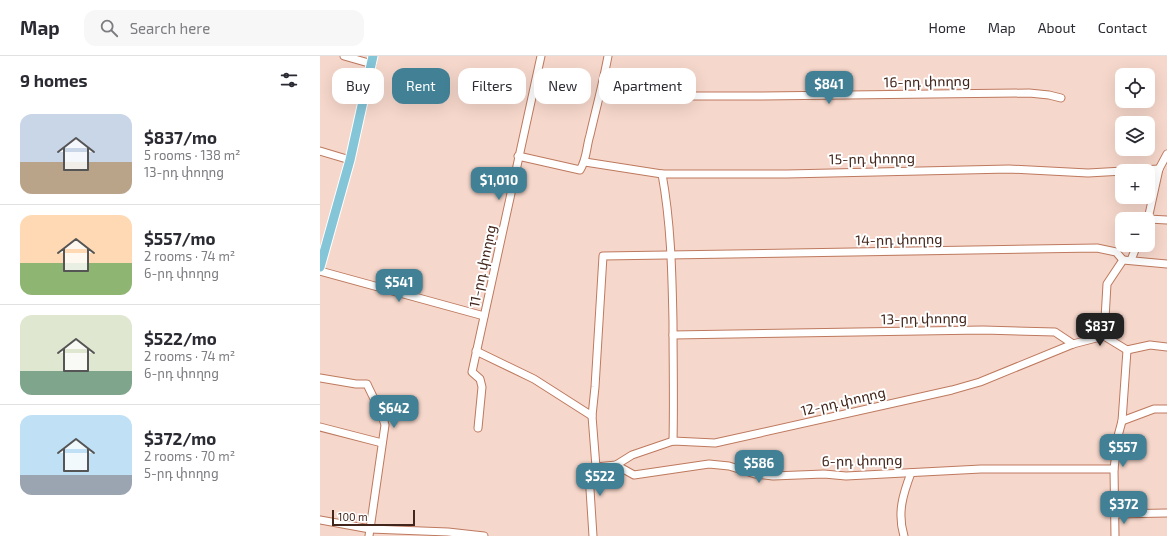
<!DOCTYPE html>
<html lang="en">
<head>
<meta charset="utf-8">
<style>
  body { margin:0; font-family:"Exo 2","Noto Sans Armenian",sans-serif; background:#f7f7f7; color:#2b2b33; height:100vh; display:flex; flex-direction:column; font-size:15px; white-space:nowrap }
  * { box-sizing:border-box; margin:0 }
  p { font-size:13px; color:#7c7c81 }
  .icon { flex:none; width:22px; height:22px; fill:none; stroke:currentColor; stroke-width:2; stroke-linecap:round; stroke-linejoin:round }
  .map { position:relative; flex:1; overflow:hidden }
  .sheet { display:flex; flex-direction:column; background:#fff; width:320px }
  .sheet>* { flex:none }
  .guide { position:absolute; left:12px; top:12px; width:380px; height:36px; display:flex; gap:8px }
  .buttons { position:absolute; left:795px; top:12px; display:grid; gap:8px }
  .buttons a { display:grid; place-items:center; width:40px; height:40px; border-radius:8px; background:#fff; box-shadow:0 4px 16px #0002; font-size:20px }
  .scale { position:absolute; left:12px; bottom:10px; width:83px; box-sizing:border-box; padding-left:4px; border:2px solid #43261b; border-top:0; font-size:11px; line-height:14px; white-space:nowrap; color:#43261b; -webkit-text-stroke:3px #fff; paint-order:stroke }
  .price { position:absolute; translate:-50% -34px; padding:0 9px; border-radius:8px; background:#428095; color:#fff; font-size:13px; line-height:26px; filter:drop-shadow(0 1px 2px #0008) }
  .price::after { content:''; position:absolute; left:50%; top:24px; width:12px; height:9px; margin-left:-6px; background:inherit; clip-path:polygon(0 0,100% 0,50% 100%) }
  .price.current { background:#222; color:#fff }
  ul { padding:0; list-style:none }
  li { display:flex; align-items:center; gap:12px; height:100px; padding:0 20px }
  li+li { border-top:1px solid #e1e1e2 }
  li span { display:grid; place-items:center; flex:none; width:112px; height:80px; border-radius:12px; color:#555 }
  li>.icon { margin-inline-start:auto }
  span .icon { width:48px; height:48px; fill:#fffc; stroke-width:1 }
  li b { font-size:17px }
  h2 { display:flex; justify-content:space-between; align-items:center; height:48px; padding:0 20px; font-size:17px }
  .chip { padding:0 14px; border-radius:12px; background:#fff; box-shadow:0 4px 16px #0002; font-size:14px; line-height:36px }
  .chip.current { background:#428095; color:#fff }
  header { display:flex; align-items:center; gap:24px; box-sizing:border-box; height:56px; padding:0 20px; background:#fff; border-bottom:1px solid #e1e1e2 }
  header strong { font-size:19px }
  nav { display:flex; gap:22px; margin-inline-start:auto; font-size:14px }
  .search { width:280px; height:36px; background:#f7f7f7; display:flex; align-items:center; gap:10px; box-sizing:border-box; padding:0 14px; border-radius:12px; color:#7c7c81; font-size:15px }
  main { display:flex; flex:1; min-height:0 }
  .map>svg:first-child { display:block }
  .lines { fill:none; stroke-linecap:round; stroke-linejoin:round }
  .minor-casing { stroke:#be795e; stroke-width:9 }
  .major-casing { stroke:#fff; stroke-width:11 }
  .minor { stroke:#fff; stroke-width:7 }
  .major { stroke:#84c5d8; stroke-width:9 }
  .labels { text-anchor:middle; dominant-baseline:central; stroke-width:4; stroke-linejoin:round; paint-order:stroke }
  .street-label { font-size:14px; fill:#43261b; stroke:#fff }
</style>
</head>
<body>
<header>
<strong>Map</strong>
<div class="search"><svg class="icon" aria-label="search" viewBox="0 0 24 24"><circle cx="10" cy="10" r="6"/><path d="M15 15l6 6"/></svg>Search here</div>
<nav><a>Home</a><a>Map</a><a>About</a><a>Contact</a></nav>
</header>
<main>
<section class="sheet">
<h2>9 homes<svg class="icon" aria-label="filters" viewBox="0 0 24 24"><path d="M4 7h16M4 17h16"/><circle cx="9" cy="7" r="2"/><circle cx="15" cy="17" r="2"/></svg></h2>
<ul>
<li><span style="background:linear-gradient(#c9d6e8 60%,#b9a48a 0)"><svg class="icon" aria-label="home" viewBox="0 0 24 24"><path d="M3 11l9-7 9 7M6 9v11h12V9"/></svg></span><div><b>$837/mo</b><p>5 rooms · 138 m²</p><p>13-րդ փողոց</p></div></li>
<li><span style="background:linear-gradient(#ffd9b3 60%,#8fb573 0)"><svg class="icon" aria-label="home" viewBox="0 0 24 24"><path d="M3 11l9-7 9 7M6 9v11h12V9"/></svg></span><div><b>$557/mo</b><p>2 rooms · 74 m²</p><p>6-րդ փողոց</p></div></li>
<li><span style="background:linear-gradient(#dfe7d0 70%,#7fa58c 0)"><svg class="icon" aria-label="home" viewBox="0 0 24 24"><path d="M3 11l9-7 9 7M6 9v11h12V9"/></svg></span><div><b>$522/mo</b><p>2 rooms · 74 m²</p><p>6-րդ փողոց</p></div></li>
<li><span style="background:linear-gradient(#bfe0f5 75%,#9aa5b1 0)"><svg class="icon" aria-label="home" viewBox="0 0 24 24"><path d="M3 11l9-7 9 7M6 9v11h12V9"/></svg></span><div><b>$372/mo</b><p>2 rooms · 70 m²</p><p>5-րդ փողոց</p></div></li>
</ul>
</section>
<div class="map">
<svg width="847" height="480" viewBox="0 0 847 480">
  <rect width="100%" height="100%" fill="#f6d7cb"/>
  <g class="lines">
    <g class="minor-casing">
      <g id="minor">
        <path d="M 24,0 L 52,8"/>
        <path d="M 280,40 L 436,40 L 709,37 L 729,39 L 741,42"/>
        <path d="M 0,95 L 30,104"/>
        <path d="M 198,100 L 260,114 C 267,103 266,92 270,79 C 276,53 283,27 288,0"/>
        <path d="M 265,106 L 342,118 L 467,118 L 689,113 L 768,117 L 839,113"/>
        <path d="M 342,118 C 351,167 352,216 353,266 C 353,306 354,346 353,385"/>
        <path d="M 828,163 L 839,113 L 847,98"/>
        <path d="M 828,163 L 847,164"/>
        <path d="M 811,204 L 817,189"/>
        <path d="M 0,215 L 164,260"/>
        <path d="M 353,279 L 663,274 L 735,276 L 753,288"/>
        <path d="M 784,280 L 787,228 L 803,204 L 847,208"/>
        <path d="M 156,295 L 214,323 L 272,360"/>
        <path d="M 0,322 L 36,328 L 47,328 C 53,342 61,354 65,369 L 49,480"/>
        <path d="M 802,365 L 834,353 L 847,353"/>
        <path d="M 0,371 L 62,387"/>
        <path d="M 158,372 L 162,331 L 160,323 L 152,316 L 221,0"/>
        <path d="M 296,409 L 314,419 L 389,408 L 409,410 L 435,418 L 453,420 L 504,418 L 526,420 L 661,413 L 794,413"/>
        <path d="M 276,411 L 272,360 L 275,331 L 283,200 L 777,192 L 796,196 L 803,204"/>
        <path d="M 795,458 L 847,457"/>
        <path d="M 0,464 L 50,473 L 128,476 L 164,480"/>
        <path d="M 273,480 L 269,418 L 276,411 L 296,409 L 312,399 L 353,385 L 395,387 L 632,334 L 660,326 L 753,288 L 784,280 L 807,294 L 830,289 L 847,291"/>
        <path d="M 584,480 C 577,457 583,438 591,417"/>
        <path d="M 795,480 L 794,413 L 798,380 L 802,365 L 807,294"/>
      </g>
    </g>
    <g class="major-casing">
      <path id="major" d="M 0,211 L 30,104 L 53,0"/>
    </g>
    <use href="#minor" class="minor"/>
    <use href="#major" class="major"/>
  </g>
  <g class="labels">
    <g class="street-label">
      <text transform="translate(607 25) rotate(-1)">16-րդ փողոց</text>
      <text transform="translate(552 102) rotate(-1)">15-րդ փողոց</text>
      <text transform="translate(579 183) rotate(-1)">14-րդ փողոց</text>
      <text transform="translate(162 210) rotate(-78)">11-րդ փողոց</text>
      <text transform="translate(604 262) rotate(-1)">13-րդ փողոց</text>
      <text transform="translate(523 345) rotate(-13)">12-րդ փողոց</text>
      <text transform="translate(542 404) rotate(-1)">6-րդ փողոց</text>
    </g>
  </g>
</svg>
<div class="buttons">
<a><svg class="icon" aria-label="locate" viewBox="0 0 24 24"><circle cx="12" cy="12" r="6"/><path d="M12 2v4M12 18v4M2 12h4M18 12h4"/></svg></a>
<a><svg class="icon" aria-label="layers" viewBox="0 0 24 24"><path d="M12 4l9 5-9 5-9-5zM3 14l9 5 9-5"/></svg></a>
<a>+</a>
<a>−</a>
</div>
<div class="scale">100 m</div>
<b class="price" style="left:509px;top:49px">$841</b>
<b class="price" style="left:179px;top:145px">$1,010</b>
<b class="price" style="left:79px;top:247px">$541</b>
<b class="price current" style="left:780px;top:291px">$837</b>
<b class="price" style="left:74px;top:373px">$642</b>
<b class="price" style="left:803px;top:412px">$557</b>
<b class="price" style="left:439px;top:428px">$586</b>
<b class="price" style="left:280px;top:441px">$522</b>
<b class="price" style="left:804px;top:469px">$372</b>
<div class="guide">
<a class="chip">Buy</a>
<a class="chip current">Rent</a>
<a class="chip">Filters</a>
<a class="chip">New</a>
<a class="chip">Apartment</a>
</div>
</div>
</main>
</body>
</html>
